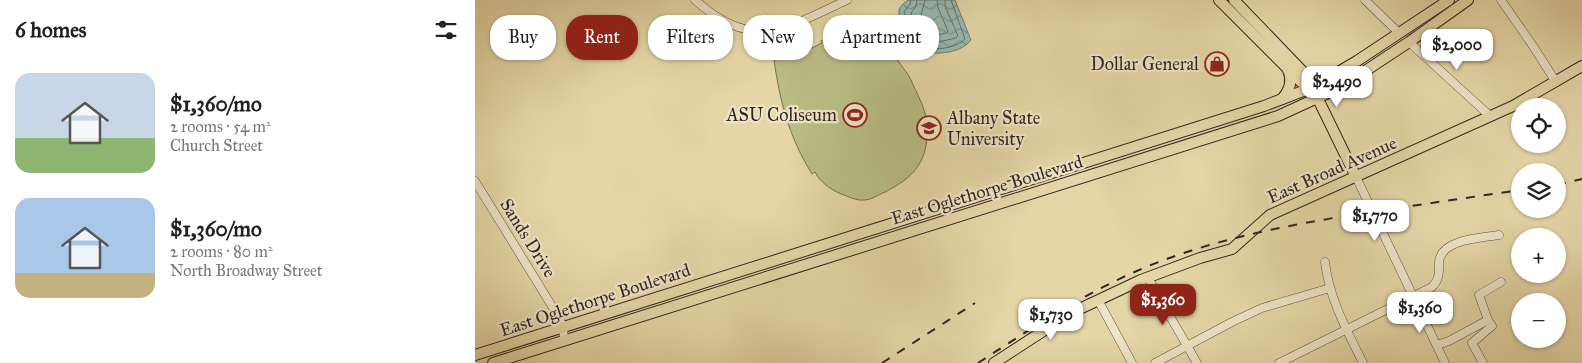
<!DOCTYPE html>
<html lang="en">
<head>
<meta charset="utf-8">
<style>
  body { margin:0; font-family:"IM FELL Great Primer",serif; background:#f2f2f2; color:#202124; height:100vh; display:flex; flex-direction:column; font-size:19px; white-space:nowrap }
  * { box-sizing:border-box; margin:0 }
  p { font-size:16px; color:#757577 }
  .icon { flex:none; width:28px; height:28px; fill:none; stroke:currentColor; stroke-width:2; stroke-linecap:round; stroke-linejoin:round }
  .map { position:relative; flex:1; overflow:hidden }
  .panel { display:flex; flex-direction:column; background:#fff; width:475px }
  .panel>* { flex:none }
  .banner { position:absolute; left:15px; top:15px; width:475px; height:45px; display:flex; gap:10px }
  .buttons { position:absolute; left:1036px; top:98px; display:grid; gap:10px }
  .buttons a { display:grid; place-items:center; width:55px; height:55px; border-radius:50%; background:#fff; box-shadow:0 1px 4px #0004; font-size:25px }
  .price { position:absolute; translate:-50% -42px; padding:0 11px; border-radius:10px; background:#fff; color:#222; font-size:16px; line-height:32px; filter:drop-shadow(0 1px 2px #0008) }
  .price::after { content:''; position:absolute; left:50%; top:30px; width:15px; height:11px; margin-left:-8px; background:inherit; clip-path:polygon(0 0,100% 0,50% 100%) }
  .price.on { background:#8f2418; color:#fff }
  ul { padding:0; list-style:none }
  li { display:flex; align-items:center; gap:15px; height:125px; padding:0 15px }
  li span { display:grid; place-items:center; flex:none; width:140px; height:100px; border-radius:15px; color:#555 }
  li>.icon { margin-inline-start:auto }
  span .icon { width:60px; height:60px; fill:#fffc; stroke-width:1 }
  li b { font-size:21px }
  h2 { display:flex; justify-content:space-between; align-items:center; height:60px; padding:0 15px; font-size:21px }
  .tag { padding:0 18px; border-radius:20px; background:#fff; box-shadow:0 1px 4px #0004; font-size:18px; line-height:45px }
  .tag.on { background:#8f2418; color:#fff }
  main { display:flex; flex:1; min-height:0 }
  .map>svg:first-child { display:block }
  .grass { fill:#b9bc84; stroke:#757052 }
  .water { fill:url(#water-waves); stroke:#6e7d76 }
  .lines { fill:none; stroke-linecap:round; stroke-linejoin:round }
  .shore { stroke:#646e68; stroke-width:1 }
  .minor-casing { stroke:#5e5142; stroke-width:9 }
  .major-casing { stroke:#312520; stroke-width:12 }
  .minor { stroke:#eee4c6; stroke-width:8 }
  .major { stroke:#e5d6a7; stroke-width:10 }
  .rail { stroke:#312520; stroke-width:2; stroke-dasharray:9 9; stroke-linecap:butt }
  .labels { text-anchor:middle; dominant-baseline:central; stroke-width:4.5; stroke-linejoin:round; paint-order:stroke }
  .poi-label { font-size:18px; fill:#312520; stroke:#eee4c6; text-anchor:end }
  .street-label { font-size:18px; fill:#312520; stroke:#eee4c6 }
</style>
</head>
<body>
<main>
<section class="panel">
<h2>6 homes<svg class="icon" aria-label="filters" viewBox="0 0 24 24"><path d="M4 7h16M4 17h16"/><circle cx="9" cy="7" r="2"/><circle cx="15" cy="17" r="2"/></svg></h2>
<ul>
<li><span style="background:linear-gradient(#c9d6e8 65%,#8fb573 0)"><svg class="icon" aria-label="home" viewBox="0 0 24 24"><path d="M3 11l9-7 9 7M6 9v11h12V9"/></svg></span><div><b>$1,360/mo</b><p>2 rooms · 54 m²</p><p>Church Street</p></div></li>
<li><span style="background:linear-gradient(#a9c7e8 75%,#c2b280 0)"><svg class="icon" aria-label="home" viewBox="0 0 24 24"><path d="M3 11l9-7 9 7M6 9v11h12V9"/></svg></span><div><b>$1,360/mo</b><p>2 rooms · 80 m²</p><p>North Broadway Street</p></div></li>
</ul>
</section>
<div class="map">
<svg width="1107" height="363" viewBox="0 0 1107 363">
  <defs>
    <pattern id="water-waves" width="16" height="10" patternUnits="userSpaceOnUse" patternTransform="scale(1.25)"><rect width="16" height="10" fill="#97b8af"/><path d="M0 5q4-4 8 0t8 0" fill="none" stroke="#7c958e"/></pattern>
  </defs>
  <rect width="100%" height="100%" fill="#e5d6a7"/>
  <filter id="stains"><feTurbulence type="fractalNoise" baseFrequency=".004" numOctaves="4"/><feColorMatrix values="0 0 0 0 .2 0 0 0 0 .09 0 0 0 0 .02 0 0 0 .5 -.17"/></filter>
  <radialGradient id="worn" r=".72"><stop offset=".6" stop-color="#630" stop-opacity="0"/><stop offset="1" stop-color="#630" stop-opacity=".3"/></radialGradient>
  <path class="grass" d="M 396,23 L 434,76 L 447,104 L 456,132 L 452,133 C 452,164 436,179 410,192 C 403,195 396,200 389,200 C 381,201 373,196 366,194 C 355,189 346,183 340,172 L 337,174 C 314,137 305,102 299,60 L 306,59 L 331,48 L 333,50 L 347,43 L 346,41 L 376,26 Z"/>
  <path class="water" d="M 433,0 L 480,0 L 496,40 C 487,52 468,54 454,53 C 446,44 424,25 424,13 C 423,7 429,3 433,0 Z"/>
  <g class="lines">
    <g class="shore">
      <path d="M 436,0 L 435,4 L 429,12 L 432,20 L 456,48 C 466,50 482,47 490,39 L 476,0"/>
      <path d="M 442,0 L 441,6 L 436,13 L 437,17 L 458,41 L 463,42 L 481,38 L 483,36 L 470,6 L 470,0"/>
      <path d="M 450,0 L 446,15 L 463,35 L 471,33 L 473,31 L 463,8 L 462,0"/>
    </g>
    <g class="minor-casing">
      <g id="minor">
        <path d="M 220,0 C 278,52 312,28 372,0"/>
        <path d="M 890,0 L 924,33"/>
        <path d="M 1026,0 L 1058,46 L 1081,82"/>
        <path d="M 934,42 L 1015,116"/>
        <path d="M 881,177 L 970,363"/>
        <path d="M 0,181 L 83,316 L 88,327 L 89,340"/>
        <path d="M 850,262 C 854,298 872,331 888,363"/>
        <path d="M 673,278 L 722,363"/>
        <path d="M 623,300 L 657,363"/>
        <path d="M 962,345 L 974,341 L 1013,320"/>
        <path d="M 680,363 L 757,322 L 787,308 L 855,288"/>
        <path d="M 804,363 L 957,287 C 965,279 964,272 964,262 C 966,239 1006,238 1024,235"/>
        <path d="M 1008,363 L 997,343 L 1017,326 L 1013,320 L 1004,295 L 1026,282"/>
      </g>
    </g>
    <g class="major-casing">
      <g id="major">
        <path d="M 744,0 L 826,82 L 836,88"/>
        <path d="M 759,0 L 832,76 L 836,88 L 843,99 L 881,177"/>
        <path d="M 807,99 C 815,90 818,81 813,70"/>
        <path d="M 0,355 L 789,106 L 836,88 L 882,61 L 974,0"/>
        <path d="M 18,363 L 803,116 L 866,87 L 934,42 L 993,0"/>
        <path d="M 519,363 L 596,313 L 666,280 L 725,258 L 757,249 L 795,215 L 1038,106 L 1107,66"/>
      </g>
    </g>
    <use href="#minor" class="minor"/>
    <use href="#major" class="major"/>
    <g class="rail">
      <path d="M 1082,185 L 1107,179"/>
      <path d="M 407,363 L 500,303"/>
      <path d="M 503,363 C 557,328 611,292 671,267 C 744,237 824,223 902,211 C 950,204 997,197 1045,190"/>
    </g>
  </g>
  <defs>
    <g id="shop-ring" transform="scale(1.25)"><circle r="9.5" fill="#eee4c6" stroke="#8f2418" stroke-width="1.5"/><path d="M-5-2.5h2.3a2.7 3.5 0 0 1 5.4 0H5L5.5 6h-11ZM-1.5-2.5h3a1.5 2.3 0 0 0-3 0Z" fill="#8f2418"/></g>
    <g id="stadium-ring" transform="scale(1.25)"><circle r="9.5" fill="#eee4c6" stroke="#8f2418" stroke-width="1.5"/><path d="M0-5a6.5 5 0 1 0 0 10a6.5 5 0 1 0 0-10ZM-3.5-1.8h7v3.6h-7Z" fill="#8f2418"/></g>
    <g id="university-ring" transform="scale(1.25)"><circle r="9.5" fill="#eee4c6" stroke="#8f2418" stroke-width="1.5"/><path d="M0-5L7-2L0 1L-7-2ZM-4 1L0 2.5L4 1V4Q0 6-4 4Z" fill="#8f2418"/></g>
  </defs>
  <g fill-rule="evenodd">
    <use href="#shop-ring" x="742" y="64"/>
    <use href="#stadium-ring" x="380" y="115"/>
    <use href="#university-ring" x="454" y="128"/>
  </g>
  <g class="labels">
    <g class="poi-label">
      <text x="724" y="64">Dollar General</text>
      <text x="362" y="115">ASU Coliseum</text>
      <text x="472" y="118" text-anchor="start">Albany State<tspan x="472" dy="21">University</tspan></text>
    </g>
    <g class="street-label">
      <text transform="translate(857 170) rotate(-24)">East Broad Avenue</text>
      <text transform="translate(512 190) rotate(-17)">East Oglethorpe Boulevard</text>
      <text transform="translate(53 238) rotate(58)">Sands Drive</text>
      <text transform="translate(120 300) rotate(-18)">East Oglethorpe Boulevard</text>
    </g>
  </g>
  <rect width="100%" height="100%" filter="url(#stains)"/>
  <rect width="100%" height="100%" fill="url(#worn)"/>
</svg>
<div class="buttons">
<a><svg class="icon" aria-label="locate" viewBox="0 0 24 24"><circle cx="12" cy="12" r="6"/><path d="M12 2v4M12 18v4M2 12h4M18 12h4"/></svg></a>
<a><svg class="icon" aria-label="layers" viewBox="0 0 24 24"><path d="M12 4l9 5-9 5-9-5zM3 14l9 5 9-5"/></svg></a>
<a>+</a>
<a>−</a>
</div>
<b class="price" style="left:982px;top:71px">$2,000</b>
<b class="price" style="left:862px;top:108px">$2,490</b>
<b class="price" style="left:900px;top:242px">$1,770</b>
<b class="price on" style="left:688px;top:326px">$1,360</b>
<b class="price" style="left:945px;top:334px">$1,360</b>
<b class="price" style="left:576px;top:341px">$1,730</b>
<div class="banner">
<a class="tag">Buy</a>
<a class="tag on">Rent</a>
<a class="tag">Filters</a>
<a class="tag">New</a>
<a class="tag">Apartment</a>
</div>
</div>
</main>
</body>
</html>
